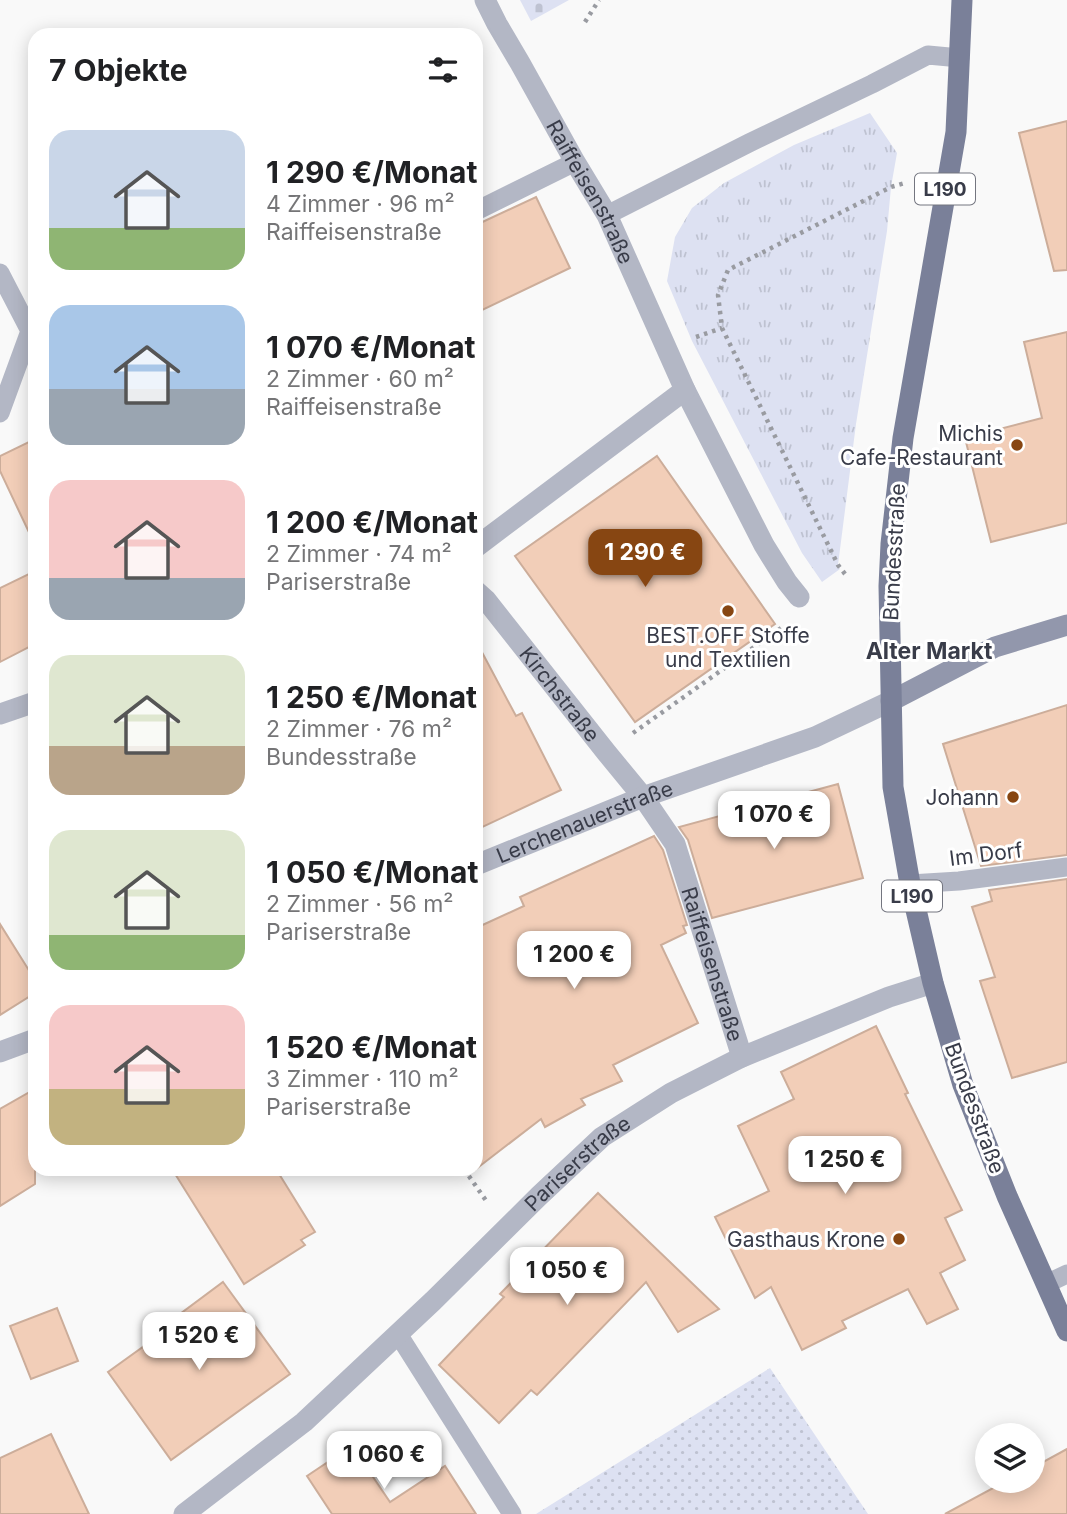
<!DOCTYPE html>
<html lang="de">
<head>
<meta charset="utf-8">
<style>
  body { margin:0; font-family:Inter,sans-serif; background:#f6f6f6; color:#202124; height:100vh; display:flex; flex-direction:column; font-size:26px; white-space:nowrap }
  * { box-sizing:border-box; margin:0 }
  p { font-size:23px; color:#757577 }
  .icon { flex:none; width:38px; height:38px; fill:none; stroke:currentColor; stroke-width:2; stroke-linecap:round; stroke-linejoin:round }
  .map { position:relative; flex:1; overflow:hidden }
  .side { position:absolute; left:28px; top:28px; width:455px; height:1148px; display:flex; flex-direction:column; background:#fff; border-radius:21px; box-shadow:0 4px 18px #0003 }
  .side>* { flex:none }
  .tools { position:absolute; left:975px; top:1423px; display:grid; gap:14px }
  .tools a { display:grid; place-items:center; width:70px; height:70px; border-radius:50%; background:#fff; box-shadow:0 4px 18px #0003; font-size:35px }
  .price { position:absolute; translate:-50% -60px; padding:0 16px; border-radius:14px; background:#fff; color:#222; font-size:23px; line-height:46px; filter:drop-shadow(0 2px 4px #0008) }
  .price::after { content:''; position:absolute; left:50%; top:42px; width:21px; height:16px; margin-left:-10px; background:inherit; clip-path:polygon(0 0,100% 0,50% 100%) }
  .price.active { background:#874612; color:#fff }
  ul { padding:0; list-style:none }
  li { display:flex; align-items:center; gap:21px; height:175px; padding:0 21px }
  li span { display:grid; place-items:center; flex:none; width:196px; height:140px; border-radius:21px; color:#555 }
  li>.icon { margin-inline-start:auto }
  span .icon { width:84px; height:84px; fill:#fffc; stroke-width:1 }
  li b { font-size:30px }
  h2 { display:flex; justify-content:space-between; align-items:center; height:84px; padding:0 21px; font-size:30px }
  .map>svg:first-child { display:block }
  .grass { fill:url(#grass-dots) }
  .cemetery { fill:url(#cemetery-stones) }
  .park { fill:url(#park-tufts) }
  .building { fill:#f2ceb8; stroke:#ccad9a; stroke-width:2 }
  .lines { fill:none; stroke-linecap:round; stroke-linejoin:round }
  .path { stroke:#999ba1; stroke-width:4.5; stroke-dasharray:3.5 5; stroke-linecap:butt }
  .lane { stroke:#b3b7c5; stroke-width:19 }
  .street { stroke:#b3b7c5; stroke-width:21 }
  .secondary { stroke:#9297ac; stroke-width:21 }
  .primary { stroke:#7a8099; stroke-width:21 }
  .poi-dot { fill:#874612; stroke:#fff; stroke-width:2.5 }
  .labels { text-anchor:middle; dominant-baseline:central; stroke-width:6; stroke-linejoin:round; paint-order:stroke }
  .shield { fill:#fff; stroke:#747680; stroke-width:2 }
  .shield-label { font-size:19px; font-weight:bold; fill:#393c49 }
  .street-label { font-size:21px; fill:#393c49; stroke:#fff }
  .poi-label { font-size:21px; fill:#393c49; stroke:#fff; text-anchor:end }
  .neighbourhood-label { font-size:23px; font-weight:bold; fill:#393c49; stroke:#fff }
</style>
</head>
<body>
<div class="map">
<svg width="1067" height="1514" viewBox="0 0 1067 1514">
  <defs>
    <pattern id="grass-dots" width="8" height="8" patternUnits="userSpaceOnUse" patternTransform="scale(1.75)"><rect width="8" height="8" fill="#dde1f2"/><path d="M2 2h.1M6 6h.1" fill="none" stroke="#bec2d1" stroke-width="1.8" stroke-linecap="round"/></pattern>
    <pattern id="cemetery-stones" width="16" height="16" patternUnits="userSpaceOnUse" patternTransform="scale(1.75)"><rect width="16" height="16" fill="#dde1f2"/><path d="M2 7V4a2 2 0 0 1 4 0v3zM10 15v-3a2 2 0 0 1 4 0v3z" fill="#bec2d1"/></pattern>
    <pattern id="park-tufts" width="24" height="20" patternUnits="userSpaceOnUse" patternTransform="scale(1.75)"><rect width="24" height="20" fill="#dde1f2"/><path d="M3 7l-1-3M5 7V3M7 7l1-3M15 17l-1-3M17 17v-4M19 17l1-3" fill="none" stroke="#bec2d1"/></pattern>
  </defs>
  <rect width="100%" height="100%" fill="#f9f9f9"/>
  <path class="grass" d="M 770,1368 L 868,1514 L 536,1514 Z"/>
  <path class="cemetery" d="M 520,0 L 569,0 L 531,21 Z"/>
  <path class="park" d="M 870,113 L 897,153 L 891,187 L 887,231 L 856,424 L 838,565 L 840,569 L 822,582 L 802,553 L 692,341 L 667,281 L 675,237 L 692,208 L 724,183 L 794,145 Z"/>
  <g class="building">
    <path d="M 1067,121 L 1067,270 L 1054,271 L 1019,133 Z"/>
    <path d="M 536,197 L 570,268 L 476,313 L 476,225 Z"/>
    <path d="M 1067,332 L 1067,523 L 991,542 L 965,438 L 1042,418 L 1024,342 Z"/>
    <path d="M 35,439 L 35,545 L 0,471 L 0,456 Z"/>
    <path d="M 657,456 L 775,624 L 635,722 L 515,556 Z"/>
    <path d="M 35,571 L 35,644 L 0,662 L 0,588 Z"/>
    <path d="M 476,641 L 516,716 L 522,713 L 561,790 L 476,830 Z"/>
    <path d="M 1067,705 L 1067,855 L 981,866 L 943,744 Z"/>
    <path d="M 838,784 L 863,878 L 712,918 L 688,840 L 679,827 Z"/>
    <path d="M 654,836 L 663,850 L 687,925 L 683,926 L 686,933 L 661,945 L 698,1023 L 613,1065 L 622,1081 L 581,1099 L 585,1105 L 545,1127 L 541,1119 L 476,1169 L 476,928 L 524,906 L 520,897 Z"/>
    <path d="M 1067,879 L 1067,1062 L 1012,1078 L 980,981 L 995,977 L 972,907 L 992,901 L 989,890 Z"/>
    <path d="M 0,924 L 35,980 L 35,993 L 0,1015 Z"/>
    <path d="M 876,1026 L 908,1093 L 905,1094 L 962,1210 L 945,1218 L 965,1260 L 940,1273 L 958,1309 L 927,1324 L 908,1289 L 842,1321 L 846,1328 L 802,1350 L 771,1287 L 755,1298 L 715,1217 L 769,1191 L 738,1126 L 794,1099 L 781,1072 Z"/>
    <path d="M 35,1089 L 35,1184 L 0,1206 L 0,1109 Z"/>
    <path d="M 172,1169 L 276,1169 L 315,1232 L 301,1240 L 305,1245 L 244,1284 Z"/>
    <path d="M 598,1193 L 719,1309 L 678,1332 L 646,1282 L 537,1395 L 531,1390 L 499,1423 L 439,1365 L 504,1297 L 500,1294 Z"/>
    <path d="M 223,1282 L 290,1374 L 171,1460 L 108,1372 L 183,1318 L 180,1314 Z"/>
    <path d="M 57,1308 L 78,1361 L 31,1379 L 10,1326 Z"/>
    <path d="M 51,1434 L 89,1514 L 0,1514 L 0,1458 Z"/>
    <path d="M 352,1446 L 390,1502 L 445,1466 L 476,1514 L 332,1514 L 307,1476 Z"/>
    <path d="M 1067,1449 L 1067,1514 L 945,1514 L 1008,1480 L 1032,1480 L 1032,1468 Z"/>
  </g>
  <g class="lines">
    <g class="path">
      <path d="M 585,22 L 599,0"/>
      <path d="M 696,337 L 722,328"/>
      <path d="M 845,574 L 838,565 L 722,328 L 718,295 L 728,270 L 891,187 L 905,183"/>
      <path d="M 633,733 L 781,628"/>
      <path d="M 464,1169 L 487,1202"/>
    </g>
    <g class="lane">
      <path d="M 476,211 L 575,162"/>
      <path d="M 607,215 L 749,143 L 872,84 L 928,55 L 960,58"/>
      <path d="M 0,273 L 30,331 L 0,413"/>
      <path d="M 910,884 L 959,881 L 1067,867"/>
      <path d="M 1046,1284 L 1067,1274"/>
      <path d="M 398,1334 L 512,1514"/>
    </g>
    <g class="street">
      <path id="s1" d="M 485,0 L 497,24 L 520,63 L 575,162 L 607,215 L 685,390 L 764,545 L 787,582 L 799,597"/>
      <path d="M 476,547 L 685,390"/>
      <path id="s2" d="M 476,591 L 486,600 L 606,752 L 643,797 L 675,844 L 742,1057"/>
      <path d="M 0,714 L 35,702"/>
      <path id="s3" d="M 476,865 L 643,797 L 815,737 L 891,701"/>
      <path d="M 0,1052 L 35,1039"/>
      <path id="s4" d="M 184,1514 L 304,1422 L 433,1301 L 539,1196 L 602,1137 L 671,1093 L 742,1057 L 889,997 L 933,983"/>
    </g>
    <path class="secondary" d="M 891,701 L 995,647 L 1067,625"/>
    <path class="primary" d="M 962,0 L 956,132 L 903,438 L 891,544 L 889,586 L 893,787 L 910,884 L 933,983 L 963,1085 L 1007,1196 L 1067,1331"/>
  </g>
  <g class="poi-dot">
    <circle cx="1017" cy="445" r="7"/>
    <circle cx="728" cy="611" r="7"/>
    <circle cx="1013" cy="797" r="7"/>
    <circle cx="899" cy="1239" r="7"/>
  </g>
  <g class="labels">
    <g class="shield">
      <rect x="915" y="173.5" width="60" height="31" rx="5"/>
      <rect x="882" y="880.5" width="60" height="31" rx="5"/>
    </g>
    <g class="shield-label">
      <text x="945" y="189">L190</text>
      <text x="912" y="896">L190</text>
    </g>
    <g class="street-label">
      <text stroke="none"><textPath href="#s1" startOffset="219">Raiffeisenstraße</textPath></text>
      <text transform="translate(894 552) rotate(-87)">Bundesstraße</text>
      <text stroke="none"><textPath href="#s2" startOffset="133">Kirchstraße</textPath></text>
      <text stroke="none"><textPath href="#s3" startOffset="117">Lerchenauerstraße</textPath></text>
      <text transform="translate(986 854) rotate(-7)">Im Dorf</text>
      <text stroke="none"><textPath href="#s2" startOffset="448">Raiffeisenstraße</textPath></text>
      <text transform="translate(975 1108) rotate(70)">Bundesstraße</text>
      <text stroke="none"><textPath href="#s4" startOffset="528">Pariserstraße</textPath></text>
    </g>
    <g class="poi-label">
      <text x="1003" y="433">Michis<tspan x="1003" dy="24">Cafe-Restaurant</tspan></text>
      <text x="728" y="635" text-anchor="middle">BEST.OFF Stoffe<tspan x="728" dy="24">und Textilien</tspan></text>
      <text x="999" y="797">Johann</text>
      <text x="885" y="1239">Gasthaus Krone</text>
    </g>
    <g class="neighbourhood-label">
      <text x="929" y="651">Alter Markt</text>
    </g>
  </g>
</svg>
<div class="tools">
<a><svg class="icon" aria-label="layers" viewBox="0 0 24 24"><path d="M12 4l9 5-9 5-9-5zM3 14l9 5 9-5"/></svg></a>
</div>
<b class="price active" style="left:645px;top:589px">1 290 €</b>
<b class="price" style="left:774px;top:851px">1 070 €</b>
<b class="price" style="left:574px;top:991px">1 200 €</b>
<b class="price" style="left:845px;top:1196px">1 250 €</b>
<b class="price" style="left:567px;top:1307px">1 050 €</b>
<b class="price" style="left:199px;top:1372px">1 520 €</b>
<b class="price" style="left:384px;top:1491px">1 060 €</b>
<section class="side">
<h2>7 Objekte<svg class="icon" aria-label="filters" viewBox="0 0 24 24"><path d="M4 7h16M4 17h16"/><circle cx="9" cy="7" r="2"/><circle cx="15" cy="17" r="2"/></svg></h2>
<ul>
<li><span style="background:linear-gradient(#c9d6e8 70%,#8fb573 0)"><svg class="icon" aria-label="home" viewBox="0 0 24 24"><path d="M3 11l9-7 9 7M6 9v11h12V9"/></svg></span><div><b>1 290 €/Monat</b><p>4 Zimmer · 96 m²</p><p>Raiffeisenstraße</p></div></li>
<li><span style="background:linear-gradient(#a9c7e8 60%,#9aa5b1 0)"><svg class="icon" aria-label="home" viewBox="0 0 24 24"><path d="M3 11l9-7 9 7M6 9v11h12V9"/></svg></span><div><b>1 070 €/Monat</b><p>2 Zimmer · 60 m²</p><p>Raiffeisenstraße</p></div></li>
<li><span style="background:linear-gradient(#f6c9c9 70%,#9aa5b1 0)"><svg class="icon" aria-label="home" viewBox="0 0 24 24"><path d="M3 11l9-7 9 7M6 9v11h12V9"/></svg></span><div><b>1 200 €/Monat</b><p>2 Zimmer · 74 m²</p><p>Pariserstraße</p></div></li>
<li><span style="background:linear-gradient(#dfe7d0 65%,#b9a48a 0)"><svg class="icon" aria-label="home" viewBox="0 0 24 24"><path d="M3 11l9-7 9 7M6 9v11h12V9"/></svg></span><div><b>1 250 €/Monat</b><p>2 Zimmer · 76 m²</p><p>Bundesstraße</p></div></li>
<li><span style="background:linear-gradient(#dfe7d0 75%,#8fb573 0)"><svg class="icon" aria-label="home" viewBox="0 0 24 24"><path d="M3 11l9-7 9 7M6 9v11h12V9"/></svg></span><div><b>1 050 €/Monat</b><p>2 Zimmer · 56 m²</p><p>Pariserstraße</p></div></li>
<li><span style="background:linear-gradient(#f6c9c9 60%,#c2b280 0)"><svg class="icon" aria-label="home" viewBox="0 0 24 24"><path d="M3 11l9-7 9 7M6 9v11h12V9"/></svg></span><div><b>1 520 €/Monat</b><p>3 Zimmer · 110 m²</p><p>Pariserstraße</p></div></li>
</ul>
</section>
</div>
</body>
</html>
